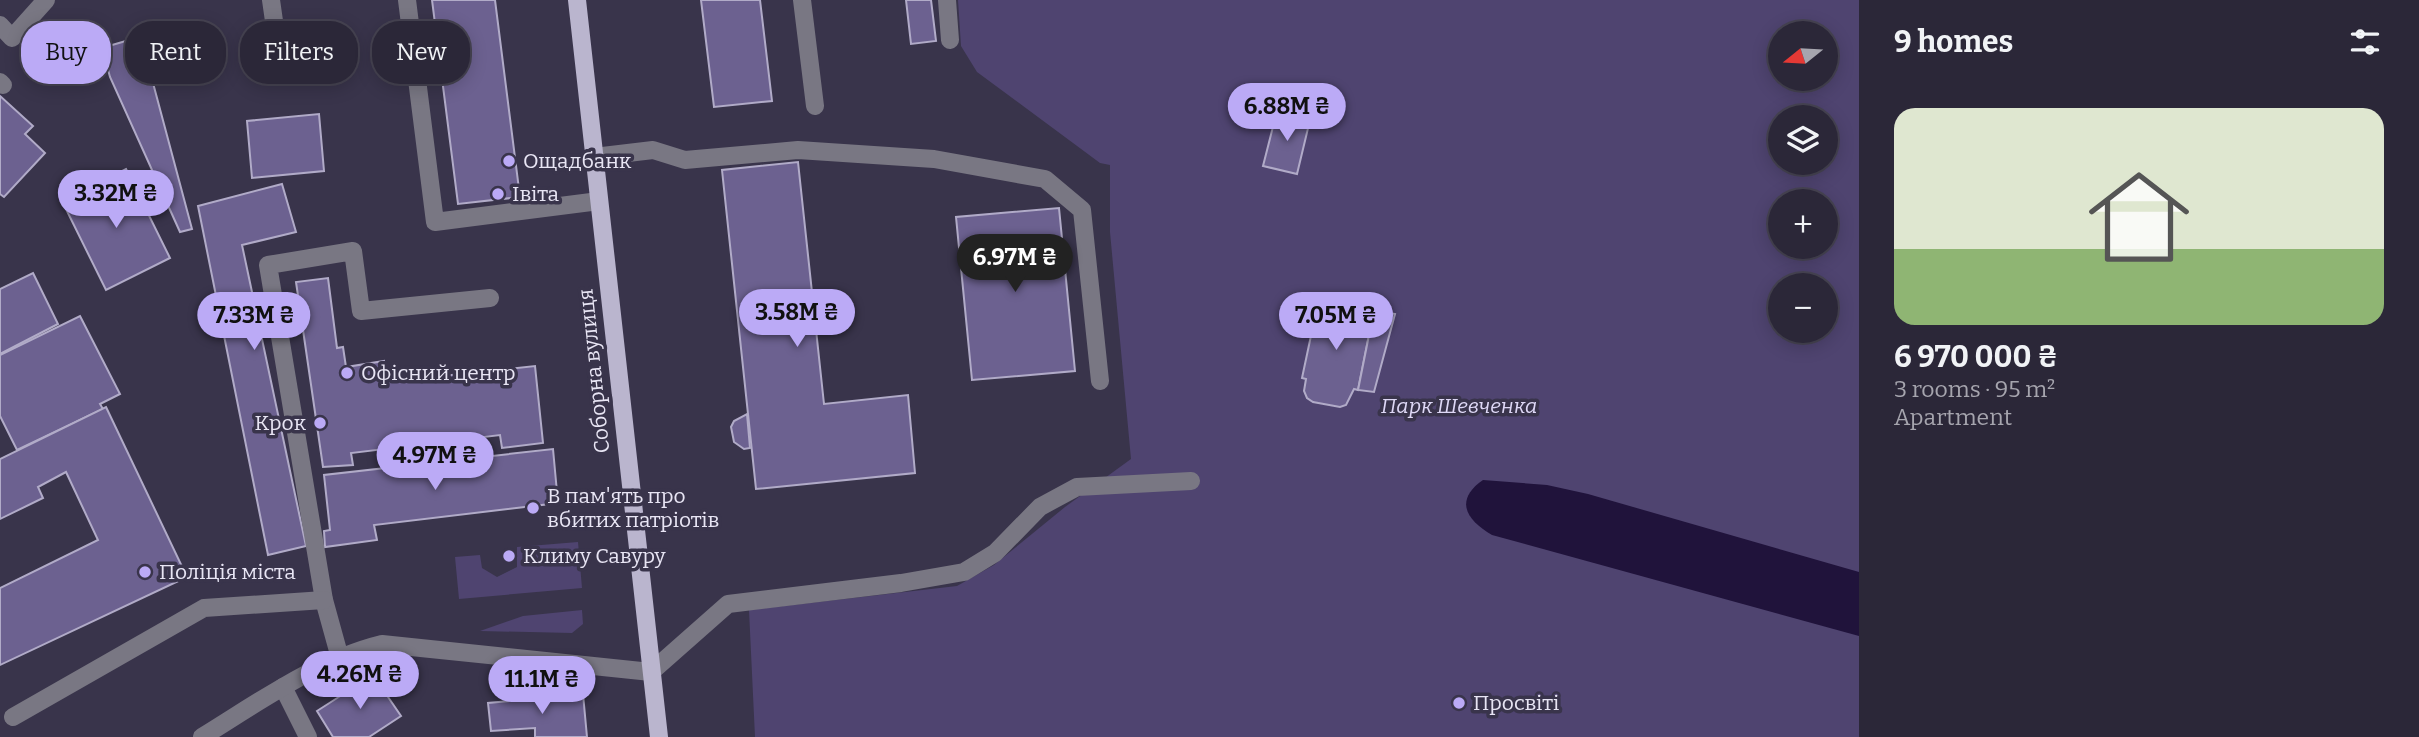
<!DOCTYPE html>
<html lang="en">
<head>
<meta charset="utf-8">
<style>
  body { margin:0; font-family:Bitter,serif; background:#332f40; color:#f1f3f6; height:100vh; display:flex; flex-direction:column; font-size:26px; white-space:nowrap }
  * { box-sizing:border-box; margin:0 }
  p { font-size:23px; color:#a6a5ae }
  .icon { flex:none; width:38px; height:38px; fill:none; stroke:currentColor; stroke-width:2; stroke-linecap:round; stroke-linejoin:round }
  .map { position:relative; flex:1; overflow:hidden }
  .panel { display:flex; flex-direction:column; background:#2b2738; width:560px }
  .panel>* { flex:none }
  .banner { position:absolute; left:21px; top:21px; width:665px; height:63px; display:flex; gap:14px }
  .needle { width:46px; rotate:252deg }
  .tools { position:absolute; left:1768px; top:21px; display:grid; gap:14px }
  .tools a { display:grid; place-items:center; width:70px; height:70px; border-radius:50%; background:#2b2738; box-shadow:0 4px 18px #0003,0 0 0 2px #474453; font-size:35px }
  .price { position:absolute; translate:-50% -60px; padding:0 16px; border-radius:24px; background:#bbaaf6; color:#111; font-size:23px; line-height:46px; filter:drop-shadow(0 2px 4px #0008) }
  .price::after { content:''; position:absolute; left:50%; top:42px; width:21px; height:16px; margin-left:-10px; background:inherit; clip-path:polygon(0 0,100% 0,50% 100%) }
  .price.active { background:#222; color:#fff }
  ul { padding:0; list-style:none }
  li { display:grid; align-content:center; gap:14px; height:371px; padding:0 35px }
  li+li { border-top:2px solid #474453 }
  li span { display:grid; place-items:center; height:217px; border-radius:21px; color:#555 }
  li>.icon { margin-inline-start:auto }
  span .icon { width:126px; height:126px; fill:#fffc; stroke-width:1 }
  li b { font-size:30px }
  h2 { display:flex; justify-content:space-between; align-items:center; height:84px; padding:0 35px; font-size:30px }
  .pill { padding:0 24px; border-radius:28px; background:#2b2738; box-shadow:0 4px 18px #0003,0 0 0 2px #474453; font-size:24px; line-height:63px }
  .pill.active { background:#bbaaf6; color:#111 }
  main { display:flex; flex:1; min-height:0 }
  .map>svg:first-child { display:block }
  .green { fill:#4f4470; fill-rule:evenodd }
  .water { fill:#20133b }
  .building { fill:#6c6190; stroke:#b1abc8; stroke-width:2 }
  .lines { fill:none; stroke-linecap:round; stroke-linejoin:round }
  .minor { stroke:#797783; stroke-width:18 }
  .major { stroke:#bab5ce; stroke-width:18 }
  .poi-dot { fill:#bbaaf6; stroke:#39344b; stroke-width:2.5 }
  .labels { text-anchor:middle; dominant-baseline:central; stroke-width:7; stroke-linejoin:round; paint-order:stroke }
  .poi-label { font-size:21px; fill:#e8e5f4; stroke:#39344b; text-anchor:start }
  .street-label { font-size:21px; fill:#e8e5f4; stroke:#39344b }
  .park-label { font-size:21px; font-style:italic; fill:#ded8f6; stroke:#39344b }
</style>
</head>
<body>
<main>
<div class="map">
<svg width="1859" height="737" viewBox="0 0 1859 737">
  <rect width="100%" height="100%" fill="#39344b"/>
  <g class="green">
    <path d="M 958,0 L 1859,0 L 1859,737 L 755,737 L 749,610 L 957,586 L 994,565 L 1065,507 L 1131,459 L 1110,232 L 1110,165 L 1100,163 L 977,72 L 961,46 ZM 1780,33 L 1825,33 L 1825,79 L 1780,79 ZM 1780,117 L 1825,117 L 1825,163 L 1780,163 ZM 1780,201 L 1825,201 L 1825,247 L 1780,247 ZM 1780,285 L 1825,285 L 1825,331 L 1780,331 Z"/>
    <path d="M 578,542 L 582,588 L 459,599 L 455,557 L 480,555 L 482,568 L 497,577 L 517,567 L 517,547 Z"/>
    <path d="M 582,610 L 583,624 L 572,633 L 480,631 L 523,616 Z"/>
  </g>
  <path class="water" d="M 1483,480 L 1547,485 L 1588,494 L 1859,572 L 1859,636 L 1492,535 C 1466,520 1454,500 1483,480 Z"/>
  <g class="building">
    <path d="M 432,0 L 495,0 L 520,197 L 458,204 Z"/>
    <path d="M 701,0 L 760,0 L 772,101 L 714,107 Z"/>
    <path d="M 906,0 L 931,0 L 936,41 L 911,44 Z"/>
    <path d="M 129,40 L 136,72 L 149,68 L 192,229 L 180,232 L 110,77 L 102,48 Z"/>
    <path d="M 0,96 L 33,126 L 25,134 L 45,153 L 4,197 L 0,194 Z"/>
    <path d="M 1277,111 L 1310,120 L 1297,174 L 1263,166 Z"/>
    <path d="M 319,114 L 324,171 L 252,178 L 247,121 Z"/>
    <path d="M 798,162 L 824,404 L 908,395 L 915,473 L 756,489 L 722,170 Z"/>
    <path d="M 126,169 L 170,258 L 106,290 L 62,201 Z"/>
    <path d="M 282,184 L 296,232 L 242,245 L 306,546 L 268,555 L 198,206 Z"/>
    <path d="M 1059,208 L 1075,371 L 972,380 L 956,217 Z"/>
    <path d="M 33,273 L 58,324 L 0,354 L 0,289 Z"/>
    <path d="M 328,278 L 337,348 L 343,347 L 346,367 L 384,361 L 386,382 L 535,366 L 543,443 L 502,448 L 500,435 L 351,453 L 353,465 L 323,467 L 296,282 Z"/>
    <path d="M 1319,298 L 1374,310 L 1358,390 L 1354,389 L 1346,405 L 1340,407 L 1313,402 L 1307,398 L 1304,391 L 1306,379 L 1302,378 Z"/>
    <path d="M 1374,310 L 1395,314 L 1374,392 L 1358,390 Z"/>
    <path d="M 80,316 L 120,394 L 100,404 L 103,409 L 17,450 L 0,416 L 0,355 Z"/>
    <path d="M 106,407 L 187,577 L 0,665 L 0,588 L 98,540 L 66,472 L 38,487 L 43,498 L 0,519 L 0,459 Z"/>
    <path d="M 747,414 L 750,448 L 744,449 L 734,442 L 731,427 L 734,421 Z"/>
    <path d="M 553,449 L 558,503 L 374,525 L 377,540 L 325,547 L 324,531 L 330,530 L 324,475 Z"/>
    <path d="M 373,675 L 401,716 L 369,737 L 333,737 L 317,711 Z"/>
    <path d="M 583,694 L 587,737 L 535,737 L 535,728 L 491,731 L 488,703 Z"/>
  </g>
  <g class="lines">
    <g class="minor">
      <path d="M 271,0 L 278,49"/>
      <path d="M 407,0 L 435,222 L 599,201"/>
      <path d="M 802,0 L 815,106"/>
      <path d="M 947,0 L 950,40"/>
      <path d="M 0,25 L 12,38 L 46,0"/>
      <path d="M 0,82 L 3,85"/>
      <path d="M 594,157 L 653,150 L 685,160 L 798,150 L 934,159 L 1045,179 L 1082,210 L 1100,381"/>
      <path d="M 340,658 L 324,600 L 268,265 L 353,251 L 361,311 L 490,298"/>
      <path d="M 283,687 L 308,737"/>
      <path d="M 13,717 L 204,608 L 324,600"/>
      <path d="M 202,737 C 259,702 317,660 382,644 L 651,672 L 728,604 L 901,583 L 964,572 L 995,553 L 1040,507 L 1077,487 L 1191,481"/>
    </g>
    <path class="major" d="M 577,0 L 659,737"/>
  </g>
  <g class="poi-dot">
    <circle cx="509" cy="161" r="7"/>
    <circle cx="498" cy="194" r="7"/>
    <circle cx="347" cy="373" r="7"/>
    <circle cx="320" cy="423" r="7"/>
    <circle cx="533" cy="508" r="7"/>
    <circle cx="509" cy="556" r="7"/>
    <circle cx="145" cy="572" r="7"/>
    <circle cx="1459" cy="703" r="7"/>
  </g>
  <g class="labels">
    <g class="poi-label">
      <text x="523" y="161">Ощадбанк</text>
      <text x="512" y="194">Івіта</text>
      <text x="361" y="373">Офісний центр</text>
      <text x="306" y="423" text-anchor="end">Крок</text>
      <text x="547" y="496">В пам'ять про<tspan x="547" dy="24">вбитих патріотів</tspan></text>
      <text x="523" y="556">Климу Савуру</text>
      <text x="159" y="572">Поліція міста</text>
      <text x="1473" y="703">Просвіті</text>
    </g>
    <g class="street-label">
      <text transform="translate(594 371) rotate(-96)">Соборна вулиця</text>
    </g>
    <g class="park-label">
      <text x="1459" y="406">Парк Шевченка</text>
    </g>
  </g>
</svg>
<div class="tools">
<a><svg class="needle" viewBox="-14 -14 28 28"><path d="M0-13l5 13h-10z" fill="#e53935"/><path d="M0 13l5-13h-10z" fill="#a6a5ae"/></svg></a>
<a><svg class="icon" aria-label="layers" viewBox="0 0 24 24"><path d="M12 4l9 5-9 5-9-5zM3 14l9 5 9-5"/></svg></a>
<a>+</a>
<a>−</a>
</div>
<b class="price" style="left:1287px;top:143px">6.88M ₴</b>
<b class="price" style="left:116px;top:230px">3.32M ₴</b>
<b class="price active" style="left:1015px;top:294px">6.97M ₴</b>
<b class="price" style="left:797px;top:349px">3.58M ₴</b>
<b class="price" style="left:254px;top:352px">7.33M ₴</b>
<b class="price" style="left:1336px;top:352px">7.05M ₴</b>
<b class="price" style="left:435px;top:492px">4.97M ₴</b>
<b class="price" style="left:360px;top:711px">4.26M ₴</b>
<b class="price" style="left:542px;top:716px">11.1M ₴</b>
<div class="banner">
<a class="pill active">Buy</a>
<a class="pill">Rent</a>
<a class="pill">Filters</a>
<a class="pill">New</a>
</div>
</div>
<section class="panel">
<h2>9 homes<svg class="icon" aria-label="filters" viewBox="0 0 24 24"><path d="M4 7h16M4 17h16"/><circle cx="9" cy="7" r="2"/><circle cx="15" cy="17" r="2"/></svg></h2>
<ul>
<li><span style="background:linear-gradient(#dfe7d0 65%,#8fb573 0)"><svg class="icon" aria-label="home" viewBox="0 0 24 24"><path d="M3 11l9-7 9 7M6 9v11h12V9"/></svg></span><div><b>6 970 000 ₴</b><p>3 rooms · 95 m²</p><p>Apartment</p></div></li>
</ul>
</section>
</main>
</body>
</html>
